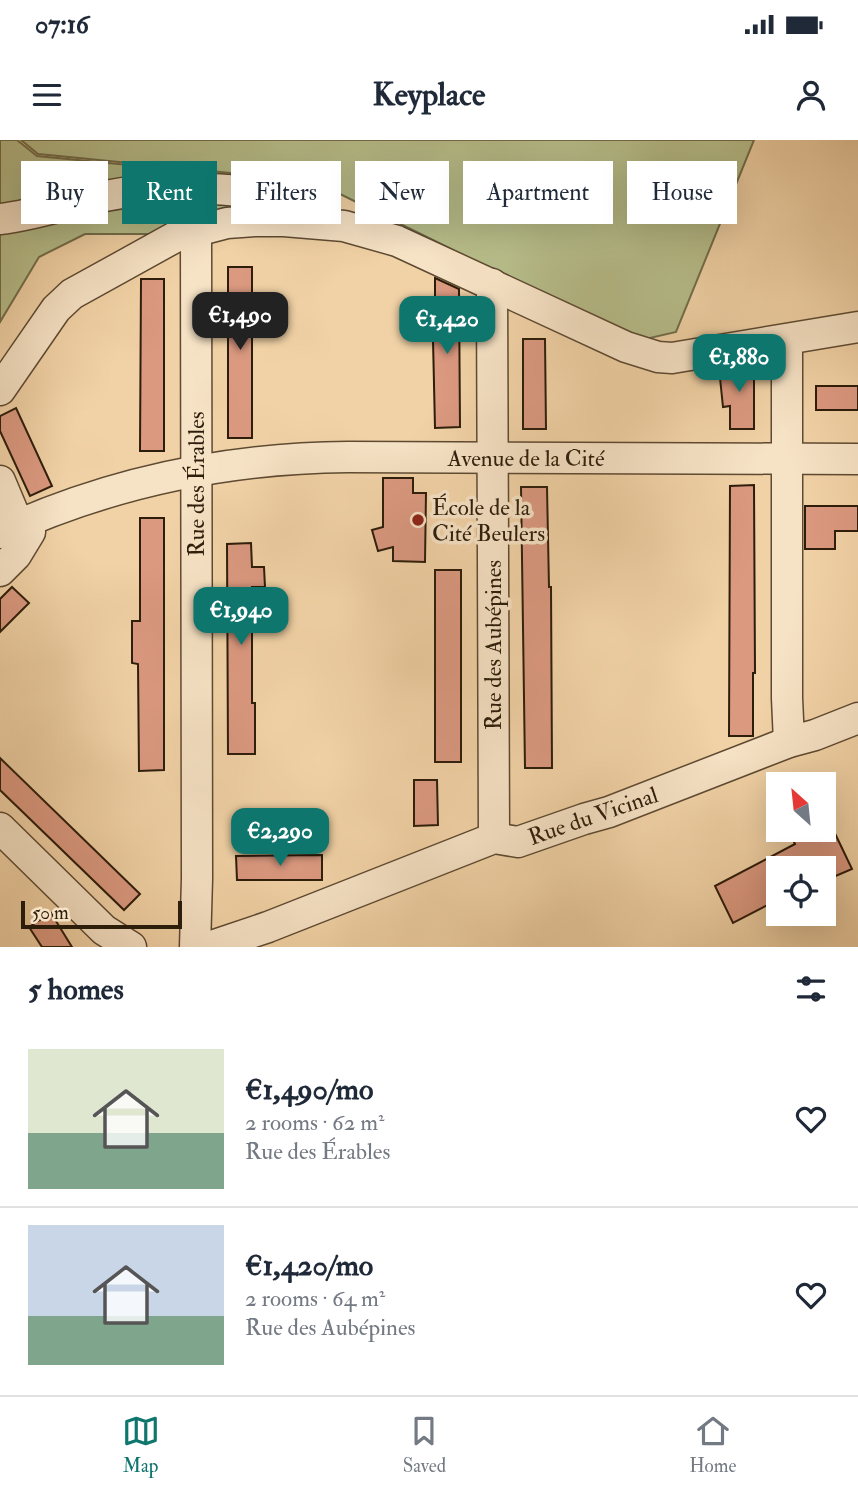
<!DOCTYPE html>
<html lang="en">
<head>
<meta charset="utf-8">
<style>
  body { margin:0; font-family:"IM FELL Double Pica",serif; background:#f6f6f7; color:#1f2937; height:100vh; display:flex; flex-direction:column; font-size:26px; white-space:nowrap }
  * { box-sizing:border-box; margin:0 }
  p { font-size:23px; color:#747a83 }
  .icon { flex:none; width:38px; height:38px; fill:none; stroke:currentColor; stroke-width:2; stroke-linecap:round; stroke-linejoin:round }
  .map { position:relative; height:807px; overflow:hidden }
  .side { display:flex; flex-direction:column; background:#fff; flex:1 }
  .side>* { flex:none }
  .top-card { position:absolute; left:21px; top:21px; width:817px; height:63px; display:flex; gap:14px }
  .needle { width:46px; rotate:333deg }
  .fabs { position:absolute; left:766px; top:632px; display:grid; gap:14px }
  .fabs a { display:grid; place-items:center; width:70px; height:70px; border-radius:0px; background:#fff; box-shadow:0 7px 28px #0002; font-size:35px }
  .scale { position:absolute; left:21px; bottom:18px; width:161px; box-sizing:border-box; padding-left:7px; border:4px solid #2d1d0b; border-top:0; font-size:19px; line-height:24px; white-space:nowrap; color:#2d1d0b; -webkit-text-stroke:5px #f6e2c5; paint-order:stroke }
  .price { position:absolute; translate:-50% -60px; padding:0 16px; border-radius:14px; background:#0f766e; color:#fff; font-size:23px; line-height:46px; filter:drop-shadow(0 2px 4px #0008) }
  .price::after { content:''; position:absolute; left:50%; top:42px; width:21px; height:16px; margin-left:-10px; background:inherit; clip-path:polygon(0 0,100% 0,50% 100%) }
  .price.active { background:#222; color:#fff }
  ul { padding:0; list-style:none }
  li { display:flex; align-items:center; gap:21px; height:175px; padding:0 28px }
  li+li { border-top:2px solid #e0e1e3 }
  li span { display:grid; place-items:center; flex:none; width:196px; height:140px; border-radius:0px; color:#555 }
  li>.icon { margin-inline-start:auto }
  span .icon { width:84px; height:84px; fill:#fffc; stroke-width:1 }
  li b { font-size:30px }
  h2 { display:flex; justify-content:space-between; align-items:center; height:84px; padding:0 28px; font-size:30px }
  .pill { padding:0 24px; border-radius:0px; background:#fff; box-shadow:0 7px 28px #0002; font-size:24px; line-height:63px }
  .pill.active { background:#0f766e; color:#fff }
  .status { display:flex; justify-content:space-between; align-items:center; height:49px; padding:0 35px; background:#fff; direction:ltr }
  .status svg { height:19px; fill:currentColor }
  header { display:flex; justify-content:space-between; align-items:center; height:91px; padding:0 28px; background:#fff; font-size:32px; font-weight:800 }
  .dock { display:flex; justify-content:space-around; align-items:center; height:98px; border-top:2px solid #e0e1e3; background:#fff; font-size:19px; color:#747a83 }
  .dock a { display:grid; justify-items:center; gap:4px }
  .dock .active { color:#0f766e }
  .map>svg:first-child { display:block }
  .green { fill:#b6bd8a; stroke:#726d4a; stroke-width:2 }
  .building { fill:#db9980; stroke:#2d1d0b; stroke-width:2 }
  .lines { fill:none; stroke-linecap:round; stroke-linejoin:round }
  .minor-casing { stroke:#5e4a32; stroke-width:33 }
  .minor { stroke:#f6e2c5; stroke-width:30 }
  .poi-dot { fill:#8f2418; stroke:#f6e2c5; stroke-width:2.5 }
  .labels { text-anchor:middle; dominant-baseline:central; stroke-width:7; stroke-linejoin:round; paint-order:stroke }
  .street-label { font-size:23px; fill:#2d1d0b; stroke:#f6e2c5 }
  .poi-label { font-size:23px; fill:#2d1d0b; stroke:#f6e2c5; text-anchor:start }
</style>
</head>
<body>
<div class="status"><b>07:16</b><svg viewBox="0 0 49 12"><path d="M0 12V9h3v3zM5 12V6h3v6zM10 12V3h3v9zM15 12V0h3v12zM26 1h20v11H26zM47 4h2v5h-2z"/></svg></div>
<header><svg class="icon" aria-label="menu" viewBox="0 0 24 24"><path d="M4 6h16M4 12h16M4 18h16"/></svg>Keyplace<svg class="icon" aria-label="person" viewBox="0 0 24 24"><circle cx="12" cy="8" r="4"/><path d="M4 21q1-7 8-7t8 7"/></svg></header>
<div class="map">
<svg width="858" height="807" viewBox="0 0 858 807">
  <rect width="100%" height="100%" fill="#f1d2a6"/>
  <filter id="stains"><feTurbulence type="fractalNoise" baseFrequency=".00286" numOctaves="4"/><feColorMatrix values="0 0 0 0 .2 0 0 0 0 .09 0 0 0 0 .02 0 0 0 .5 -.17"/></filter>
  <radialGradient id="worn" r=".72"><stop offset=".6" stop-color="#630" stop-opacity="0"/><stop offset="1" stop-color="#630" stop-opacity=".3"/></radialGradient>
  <g class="green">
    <path d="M 0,0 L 17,0 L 37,16 L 270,39 L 267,79 L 172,94 L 85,94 L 39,117 L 0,182 Z"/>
    <path d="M 21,0 L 754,0 L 676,192 L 637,201 L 328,48 L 291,39 L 38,14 Z"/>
  </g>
  <g class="building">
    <rect x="228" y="127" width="24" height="171"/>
    <path d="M 435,138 L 459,149 L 460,287 L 435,288 L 433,200 L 435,199 Z"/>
    <path d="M 141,139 L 164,139 L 164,311 L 140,311 Z"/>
    <path d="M 523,199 L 545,199 L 546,289 L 523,289 Z"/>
    <path d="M 754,222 L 754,289 L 730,289 L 730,266 L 723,267 L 719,228 Z"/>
    <rect x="816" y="246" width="42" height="24"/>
    <path d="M 16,268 L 52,346 L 30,356 L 0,291 L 0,276 Z"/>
    <path d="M 383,338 L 413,338 L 413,353 L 426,353 L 425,422 L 393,421 L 393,407 L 378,411 L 372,390 L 383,387 Z"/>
    <path d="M 754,345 L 755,533 L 753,533 L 753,596 L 729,596 L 730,346 Z"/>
    <path d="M 521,347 L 547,347 L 549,447 L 551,447 L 552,628 L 525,628 Z"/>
    <path d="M 805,366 L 858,366 L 858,391 L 835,391 L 835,409 L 805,409 Z"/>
    <path d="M 140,378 L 164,378 L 164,630 L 139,631 L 138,524 L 132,523 L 132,481 L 140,481 Z"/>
    <path d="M 251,403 L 252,427 L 264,427 L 265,447 L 252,447 L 252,563 L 255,563 L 255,614 L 228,614 L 227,404 Z"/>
    <rect x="435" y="430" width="26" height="192"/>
    <path d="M 12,447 L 29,463 L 0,492 L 0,459 Z"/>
    <path d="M 0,618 L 140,754 L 124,770 L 0,650 Z"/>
    <path d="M 414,640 L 437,640 L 438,685 L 414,686 Z"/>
    <path d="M 830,683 L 852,729 L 824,741 L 824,728 L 779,728 L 779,759 L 733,783 L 715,746 L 795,704 L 793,700 L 816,690 L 824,690 L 824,686 Z"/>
    <path d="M 322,715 L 322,740 L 237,740 L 236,716 Z"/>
    <path d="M 51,773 L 72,807 L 42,807 L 29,787 Z"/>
  </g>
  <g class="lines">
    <g class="minor-casing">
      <g id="minor">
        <path d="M 0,79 C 36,75 70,62 105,56 C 157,46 213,47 265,54 C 282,57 302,58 315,70 L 315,83"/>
        <path d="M 492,144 L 494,698"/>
        <path d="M 787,200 L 787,558 L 789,602"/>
        <path d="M 0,250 L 56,169 L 72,154 L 177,96 L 227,83 L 255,81 L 284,81 L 344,86 L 397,101 L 626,207 L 658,217 L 672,218 L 858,187"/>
        <path d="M 0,341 L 18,384"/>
        <path d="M 0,393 C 109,343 228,318 348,317 L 858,319"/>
        <path d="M 0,431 L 16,415 L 30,392 L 28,380"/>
        <path d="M 0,688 L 104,790 L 131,807"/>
        <path d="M 195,807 L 197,739 L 196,90"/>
        <path d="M 209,807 L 268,787 L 494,698 L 518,702 L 584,679 L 609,672 L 789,602 L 815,595 L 858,578"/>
      </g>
    </g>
    <use href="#minor" class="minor"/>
  </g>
  <circle class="poi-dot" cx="418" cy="380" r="7"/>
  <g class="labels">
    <g class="street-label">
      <text x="526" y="318">Avenue de la Cité</text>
      <text transform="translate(196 344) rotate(-90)">Rue des Érables</text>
      <text transform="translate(493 505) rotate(-90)">Rue des Aubépines</text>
      <text transform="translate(593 676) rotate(-19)">Rue du Vicinal</text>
    </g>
    <g class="poi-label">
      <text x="432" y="367">École de la<tspan x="432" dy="26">Cité Beulers</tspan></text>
    </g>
  </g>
  <rect width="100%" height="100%" filter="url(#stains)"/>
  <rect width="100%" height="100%" fill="url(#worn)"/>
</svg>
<div class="fabs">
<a><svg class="needle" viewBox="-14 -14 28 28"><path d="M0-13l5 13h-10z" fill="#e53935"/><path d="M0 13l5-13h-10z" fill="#747a83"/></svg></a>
<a><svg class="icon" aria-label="locate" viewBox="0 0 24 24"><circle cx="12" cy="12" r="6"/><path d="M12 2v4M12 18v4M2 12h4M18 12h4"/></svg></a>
</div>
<div class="scale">50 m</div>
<b class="price active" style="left:240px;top:212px">€1,490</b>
<b class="price" style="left:447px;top:216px">€1,420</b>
<b class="price" style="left:739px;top:254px">€1,880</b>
<b class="price" style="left:241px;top:507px">€1,940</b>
<b class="price" style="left:280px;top:728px">€2,290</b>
<div class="top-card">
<a class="pill">Buy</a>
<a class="pill active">Rent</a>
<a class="pill">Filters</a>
<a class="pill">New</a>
<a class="pill">Apartment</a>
<a class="pill">House</a>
</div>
</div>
<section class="side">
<h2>5 homes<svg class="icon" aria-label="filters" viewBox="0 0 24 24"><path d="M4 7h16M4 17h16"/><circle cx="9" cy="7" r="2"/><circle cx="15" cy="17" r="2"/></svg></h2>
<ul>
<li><span style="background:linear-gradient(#dfe7d0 60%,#7fa58c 0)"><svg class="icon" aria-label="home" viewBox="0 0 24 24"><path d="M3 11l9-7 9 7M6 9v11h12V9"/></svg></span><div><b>€1,490/mo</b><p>2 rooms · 62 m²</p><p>Rue des Érables</p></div><svg class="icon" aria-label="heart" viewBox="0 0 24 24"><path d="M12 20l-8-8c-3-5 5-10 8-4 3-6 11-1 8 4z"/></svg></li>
<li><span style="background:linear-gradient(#c9d6e8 65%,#7fa58c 0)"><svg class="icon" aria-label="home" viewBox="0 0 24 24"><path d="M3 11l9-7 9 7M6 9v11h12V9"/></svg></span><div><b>€1,420/mo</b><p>2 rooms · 64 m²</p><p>Rue des Aubépines</p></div><svg class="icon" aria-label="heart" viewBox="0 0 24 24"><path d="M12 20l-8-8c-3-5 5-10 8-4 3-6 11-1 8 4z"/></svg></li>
</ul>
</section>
<nav class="dock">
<a class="active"><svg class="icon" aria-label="map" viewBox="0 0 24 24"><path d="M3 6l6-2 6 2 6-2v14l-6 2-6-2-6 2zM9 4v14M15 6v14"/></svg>Map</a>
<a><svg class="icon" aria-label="saved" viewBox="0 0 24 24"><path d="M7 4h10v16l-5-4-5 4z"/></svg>Saved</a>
<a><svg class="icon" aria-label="home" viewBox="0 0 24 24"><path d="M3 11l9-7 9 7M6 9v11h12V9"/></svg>Home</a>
</nav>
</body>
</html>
